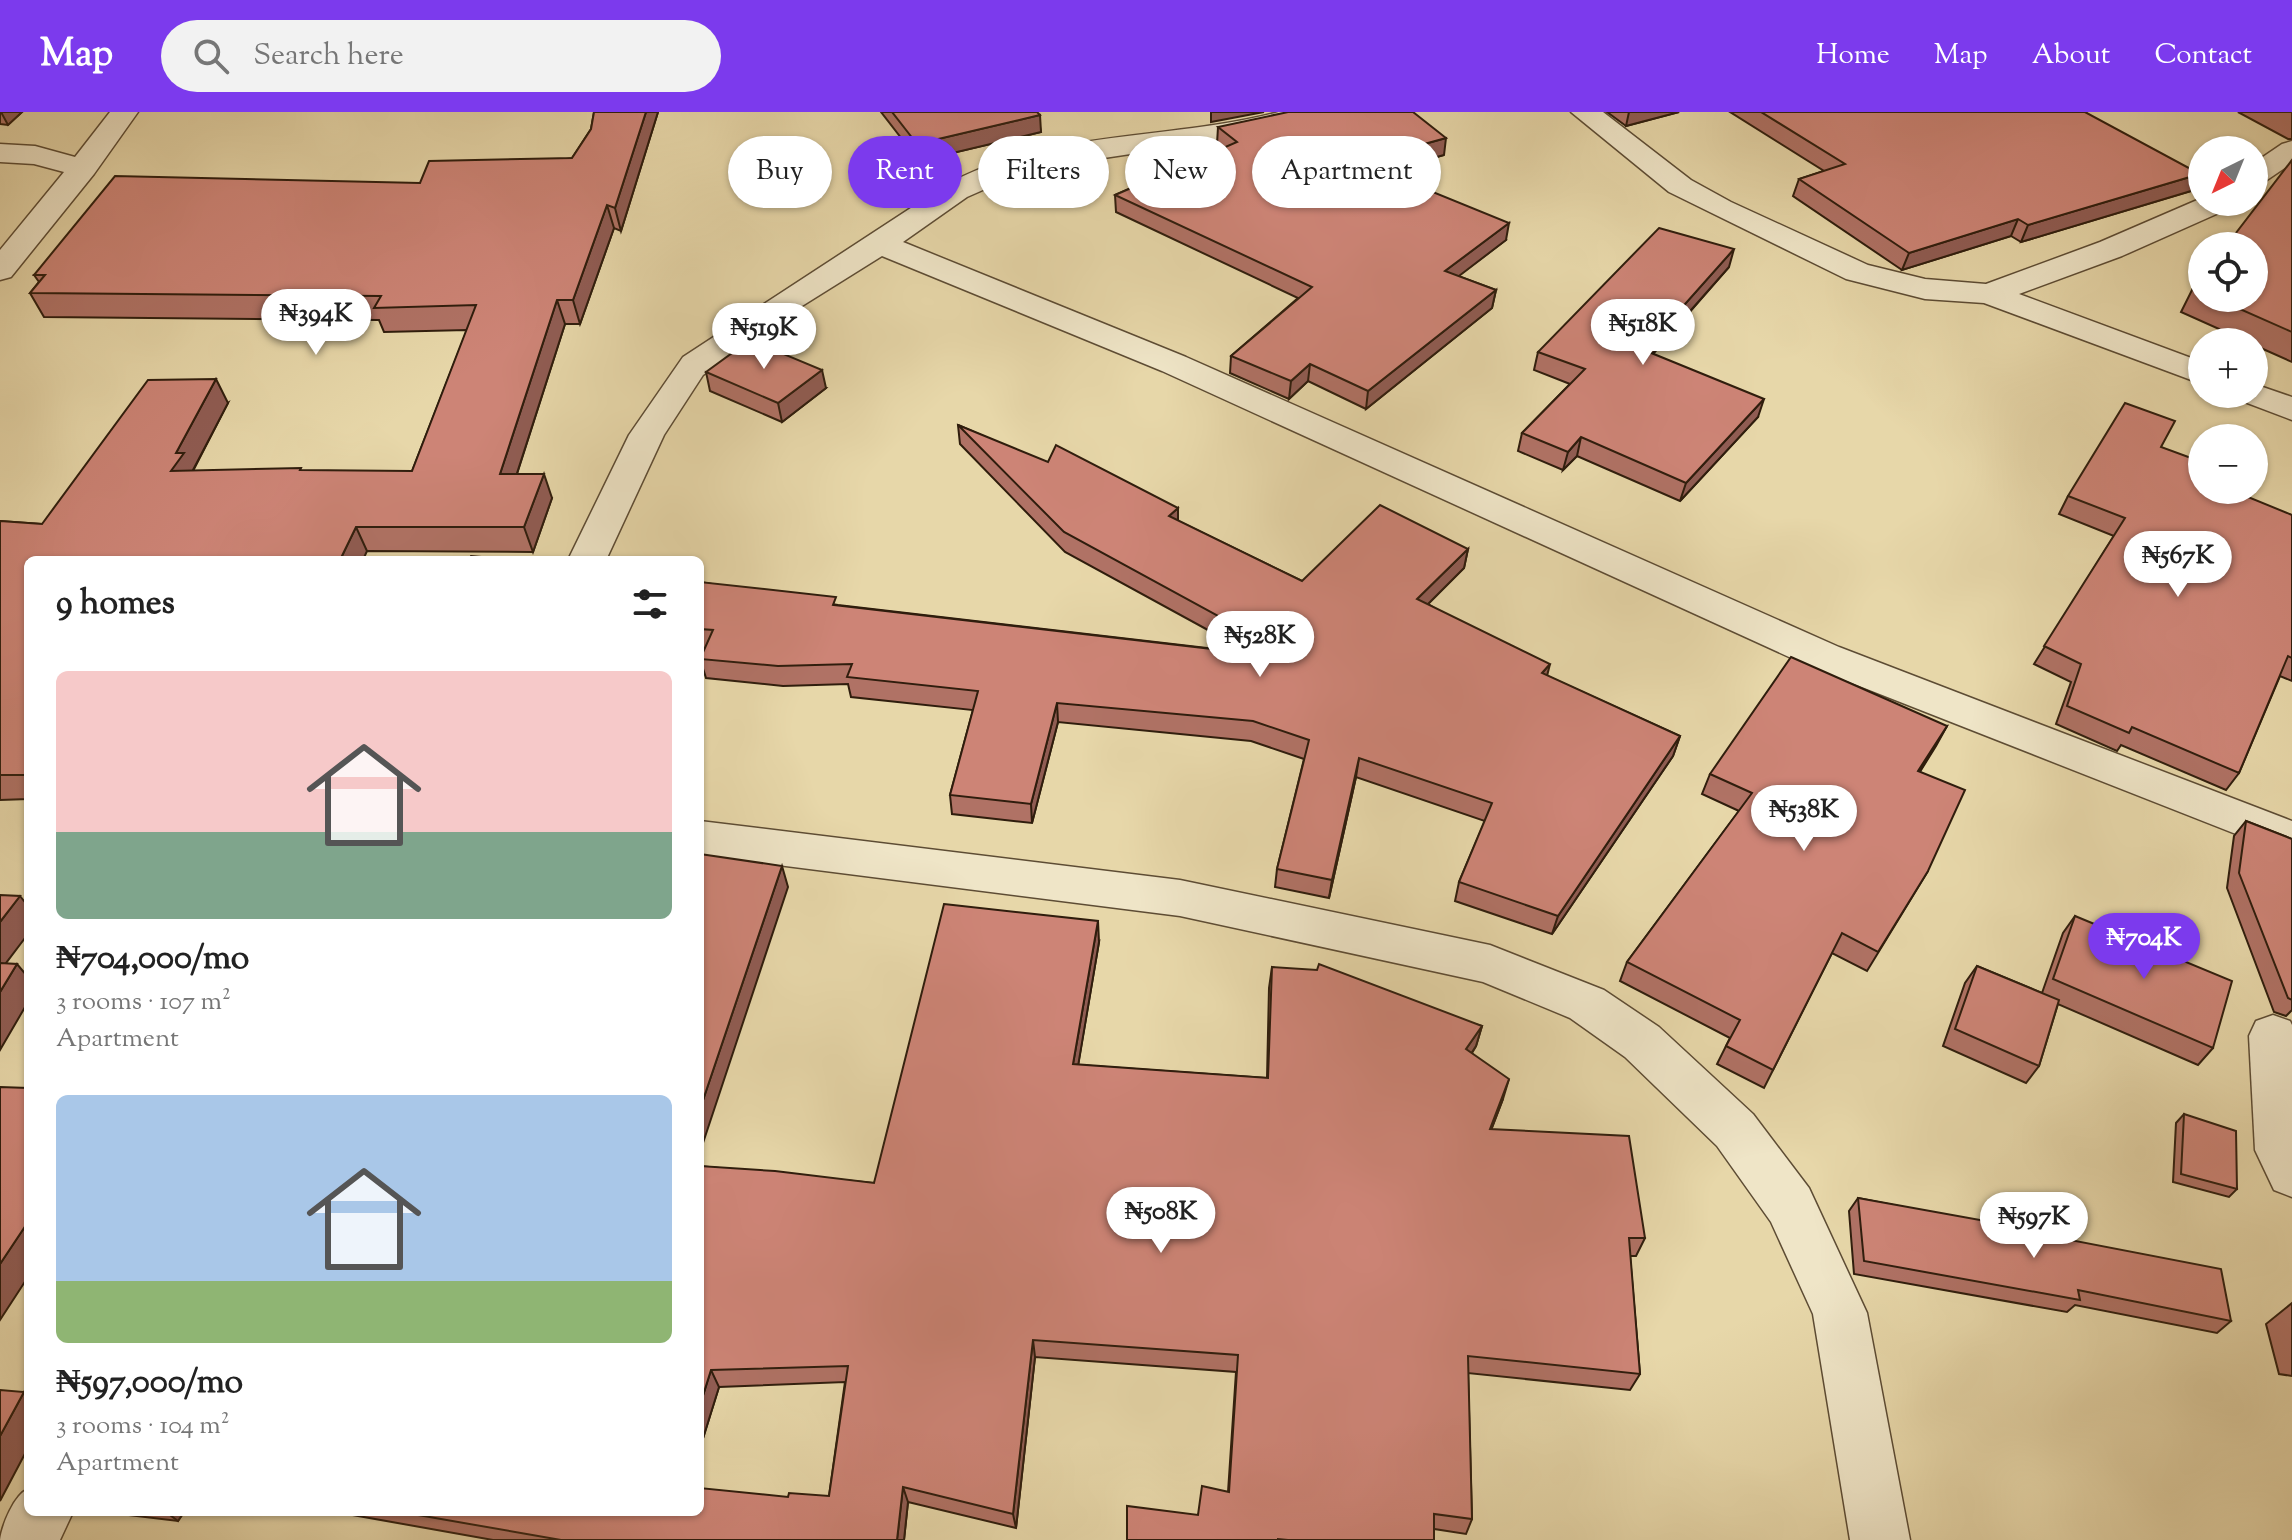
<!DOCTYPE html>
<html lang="en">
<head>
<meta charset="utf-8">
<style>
  body { margin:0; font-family:"Sorts Mill Goudy",serif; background:#f2f2f2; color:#222; height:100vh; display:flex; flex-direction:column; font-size:30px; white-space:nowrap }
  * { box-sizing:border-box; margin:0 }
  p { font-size:26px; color:#767676 }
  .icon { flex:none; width:44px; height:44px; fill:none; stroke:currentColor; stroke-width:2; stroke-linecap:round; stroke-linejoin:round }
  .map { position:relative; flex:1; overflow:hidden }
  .drawer { position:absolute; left:24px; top:444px; width:680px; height:960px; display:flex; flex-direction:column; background:#fff; border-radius:12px; box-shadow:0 2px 6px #0004 }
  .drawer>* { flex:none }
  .top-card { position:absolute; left:728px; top:24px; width:760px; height:72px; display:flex; gap:16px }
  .needle { width:52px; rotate:223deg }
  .buttons { position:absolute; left:2188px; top:24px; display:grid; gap:16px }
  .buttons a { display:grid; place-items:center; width:80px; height:80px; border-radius:50%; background:#fff; box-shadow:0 2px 6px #0004; font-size:40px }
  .price { position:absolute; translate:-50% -68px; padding:0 18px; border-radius:28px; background:#fff; color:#222; font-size:26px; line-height:52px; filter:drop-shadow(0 2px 4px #0008) }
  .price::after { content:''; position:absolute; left:50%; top:48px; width:24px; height:18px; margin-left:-12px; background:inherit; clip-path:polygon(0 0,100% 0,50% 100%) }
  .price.active { background:#7c3aed; color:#fff }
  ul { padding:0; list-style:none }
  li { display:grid; align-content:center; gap:16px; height:424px; padding:0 32px }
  li span { display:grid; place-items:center; height:248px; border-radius:12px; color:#555 }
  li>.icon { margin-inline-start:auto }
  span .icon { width:144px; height:144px; fill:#fffc; stroke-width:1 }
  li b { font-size:34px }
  h2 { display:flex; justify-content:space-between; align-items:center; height:96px; padding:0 32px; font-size:34px }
  .tag { padding:0 28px; border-radius:36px; background:#fff; box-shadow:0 2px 6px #0004; font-size:28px; line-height:72px }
  .tag.active { background:#7c3aed; color:#fff }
  header { display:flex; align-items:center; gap:48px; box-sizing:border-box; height:112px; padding:0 40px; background:#7c3aed; color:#fff }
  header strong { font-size:38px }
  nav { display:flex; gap:44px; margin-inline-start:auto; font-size:28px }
  .search { width:560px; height:72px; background:#f2f2f2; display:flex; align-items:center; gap:20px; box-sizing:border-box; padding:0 28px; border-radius:44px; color:#767676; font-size:30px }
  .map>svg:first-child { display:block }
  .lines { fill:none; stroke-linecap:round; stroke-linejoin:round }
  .street-casing { stroke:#5d4c34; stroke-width:3 }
  .street { fill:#efe5c7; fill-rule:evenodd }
  .wall { fill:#b07265; stroke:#2f1d0d; stroke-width:2 }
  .shaded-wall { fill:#905c53; stroke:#2f1d0d; stroke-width:2 }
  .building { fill:#cd8476; stroke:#2f1d0d; stroke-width:2 }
</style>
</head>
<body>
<header>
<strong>Map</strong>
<div class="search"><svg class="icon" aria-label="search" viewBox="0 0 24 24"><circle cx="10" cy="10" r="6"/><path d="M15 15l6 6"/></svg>Search here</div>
<nav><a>Home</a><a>Map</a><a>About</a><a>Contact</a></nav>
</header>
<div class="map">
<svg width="2292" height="1428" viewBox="0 0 2292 1428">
  <rect width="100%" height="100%" fill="#e7d7a9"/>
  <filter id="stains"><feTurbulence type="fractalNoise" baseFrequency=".0025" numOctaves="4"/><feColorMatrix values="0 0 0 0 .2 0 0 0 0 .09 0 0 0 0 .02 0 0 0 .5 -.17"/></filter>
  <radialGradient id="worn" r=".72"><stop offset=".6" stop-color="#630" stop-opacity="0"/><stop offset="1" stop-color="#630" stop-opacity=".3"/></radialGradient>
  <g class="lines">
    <g class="street-casing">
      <g id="street">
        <path d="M 110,0 L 138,0 L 94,62 L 11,165 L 0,168 L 0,138 L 64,60 L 34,52 L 0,50 L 0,32 L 35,34 L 75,45 Z"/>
        <path d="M 1279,0 L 1326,0 L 1322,6 L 1237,26 L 1084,49 L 1017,63 L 967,85 L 903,130 L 1186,245 L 1839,535 L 2292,709 L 2292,744 L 1811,555 L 1162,259 L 882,144 L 778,209 L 703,263 L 664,323 L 606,448 L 568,448 L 629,323 L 683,245 L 946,73 C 1046,17 1170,29 1279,0 Z"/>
        <path d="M 1571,0 L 1603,0 L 1691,68 L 1731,90 L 1868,153 L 1925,167 L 1986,172 L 2100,130 L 2202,86 L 2202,90 L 2234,90 L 2230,96 L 2122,144 L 2019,182 L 2202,250 L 2202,272 L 1984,191 L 1925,187 L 1846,167 L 1669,80 Z"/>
        <path d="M 2292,29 L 2292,51 L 2264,70 L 2254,73 L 2254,51 L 2282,32 Z"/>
        <path d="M 2254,272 L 2292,285 L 2292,308 L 2242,289 L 2237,282 L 2254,282 Z"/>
        <path d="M 700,709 L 1180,768 L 1490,833 L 1604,878 L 1659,915 L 1753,1002 L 1809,1076 L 1867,1201 L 1910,1428 L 1850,1428 L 1813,1202 L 1771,1110 L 1717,1034 L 1625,945 L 1570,906 L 1483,870 L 1180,804 L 700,743 Z"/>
        <path d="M 2273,903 L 2290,909 L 2292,913 L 2292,1085 L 2274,1078 L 2255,1038 L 2249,924 L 2256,909 Z"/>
        <path d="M 28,1377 L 28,1400 L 73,1400 L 60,1428 L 0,1428 C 2,1413 14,1383 28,1377 Z"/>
      </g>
    </g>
    <use href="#street" class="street"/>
  </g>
  <g class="wall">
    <path d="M 0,0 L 22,0 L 8,13 L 0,12 Z"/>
    <path d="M 594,0 L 658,0 L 621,119 L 614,116 L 580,212 L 565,212 L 517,362 L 552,386 L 533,440 L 367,439 L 28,448 L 28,687 L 0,688 L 0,409 L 42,412 L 228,291 L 193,359 L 412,359 L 467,218 L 384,220 L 379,208 L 44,205 L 30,181 L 39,170 L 34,163 L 420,71 L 572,46 L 591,17 Z"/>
    <path d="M 881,0 L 1037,0 L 1041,20 L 919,49 Z"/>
    <path d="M 1607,0 L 1679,0 L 1626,14 Z"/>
    <path d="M 1730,0 L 2085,0 L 2191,79 L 2021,130 L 2011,124 L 1902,158 L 1793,84 L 1799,67 L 1824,59 Z"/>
    <path d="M 2238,0 L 2292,0 L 2292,27 L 2288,27 Z"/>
    <path d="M 1218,15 L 1444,43 L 1383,60 L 1506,128 L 1458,164 L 1496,178 L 1492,196 L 1366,297 L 1308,269 L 1289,287 L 1230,261 L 1231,244 L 1298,186 L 1116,100 L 1115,83 L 1223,36 L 1217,32 Z"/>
    <path d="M 2292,48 L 2292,250 L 2254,233 L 2254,230 L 2248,230 L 2181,200 L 2193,176 L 2202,165 L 2202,186 L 2254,186 Z"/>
    <path d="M 1729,155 L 1653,242 L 1758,305 L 1680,389 L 1577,344 L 1563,358 L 1518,339 L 1522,321 L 1570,272 L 1534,258 L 1538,240 Z"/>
    <path d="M 706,260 L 826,276 L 782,310 L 710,279 Z"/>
    <path d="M 958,313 L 1178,409 L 1302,469 L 1468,437 L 1464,456 L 1428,492 L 1547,564 L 1680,624 L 1673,644 L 1552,822 L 1455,789 L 1459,770 L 1485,709 L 1356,665 L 1329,786 L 1275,775 L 1277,757 L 1304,647 L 1251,629 L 1058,610 L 1032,711 L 952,702 L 950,683 L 973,598 L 851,585 L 848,572 L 783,574 L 706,566 L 700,547 L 705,537 L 700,536 L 700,470 L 838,493 L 1250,541 L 1065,440 L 960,332 Z"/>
    <path d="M 2161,335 L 2202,378 L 2292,403 L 2292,569 L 2280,564 L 2239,661 L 2226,678 L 2121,633 L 2117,639 L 2056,612 L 2071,570 L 2034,552 L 2114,424 L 2059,402 L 2068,384 Z"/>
    <path d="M 1947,614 L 1920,659 L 1928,759 L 1867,859 L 1832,841 L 1764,976 L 1717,952 L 1730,926 L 1620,869 L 1627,850 L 1739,699 L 1702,682 L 1710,662 Z"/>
    <path d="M 2246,709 L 2292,727 L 2292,898 L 2286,904 L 2274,900 L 2227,776 L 2234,724 Z"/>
    <path d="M 2075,804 L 2213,936 L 2198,953 L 2058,892 L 2039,954 L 2026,971 L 1943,934 L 1965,871 L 1977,854 L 2042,881 L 2063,821 Z"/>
    <path d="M 1099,830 L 1078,953 L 1267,966 L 1269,876 L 1272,855 L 1482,914 L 1476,934 L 1472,941 L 1503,987 L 1491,1018 L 1645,1126 L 1636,1144 L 1630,1144 L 1640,1262 L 1630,1278 L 1468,1261 L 1472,1407 L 1466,1422 L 1434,1417 L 1434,1428 L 1127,1428 L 1198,1403 L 1228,1380 L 1236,1260 L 1035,1245 L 1016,1416 L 908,1390 L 904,1428 L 493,1428 L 347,1402 L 344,1400 L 700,1400 L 788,1385 L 829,1384 L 845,1270 L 719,1275 L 700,1336 L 700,1054 L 874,1071 Z"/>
    <path d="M 2184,1002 L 2237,1077 L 2229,1085 L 2173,1070 L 2176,1011 Z"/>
    <path d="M 1858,1086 L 2070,1128 L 2231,1209 L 2217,1221 L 2075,1193 L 2067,1200 L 1854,1162 L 1849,1099 Z"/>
    <path d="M 2292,1191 L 2292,1264 L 2279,1262 L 2266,1212 Z"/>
    <path d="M 110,1400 L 184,1400 L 178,1409 L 112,1401 Z"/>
  </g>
  <g class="shaded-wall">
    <path d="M 1,0 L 22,0 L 8,13 Z"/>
    <path d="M 646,0 L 658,0 L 621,119 L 615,96 Z"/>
    <path d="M 1211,0 L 1264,0 L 1211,10 Z"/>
    <path d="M 1629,0 L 1679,0 L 1626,14 Z"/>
    <path d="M 1040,3 L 1041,20 L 919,49 L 917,32 Z"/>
    <path d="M 1446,26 L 1444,43 L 1357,67 L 1359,50 Z"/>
    <path d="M 2200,62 L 2191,79 L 2021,130 L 2028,113 Z"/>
    <path d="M 607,93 L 614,116 L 580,212 L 573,188 Z"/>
    <path d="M 2018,107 L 2011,124 L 1902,158 L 1909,141 Z"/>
    <path d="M 1509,111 L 1506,128 L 1442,177 L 1445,159 Z"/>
    <path d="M 1734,137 L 1729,155 L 1639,257 L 1644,238 Z"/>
    <path d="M 1496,178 L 1492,196 L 1366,297 L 1368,279 Z"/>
    <path d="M 557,188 L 565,212 L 509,386 L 500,362 Z"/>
    <path d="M 1310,252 L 1308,269 L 1289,287 L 1291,269 Z"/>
    <path d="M 822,258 L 826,276 L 782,310 L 778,291 Z"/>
    <path d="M 216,267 L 228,291 L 193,358 L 197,365 L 171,359 L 176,341 Z"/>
    <path d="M 1764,287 L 1758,305 L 1680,389 L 1686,371 Z"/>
    <path d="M 1581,325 L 1577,344 L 1563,358 L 1568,340 Z"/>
    <path d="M 544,362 L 552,386 L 533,440 L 524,415 Z"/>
    <path d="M 1178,396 L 1178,416 L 1169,404 Z"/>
    <path d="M 356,415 L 367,439 L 363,448 L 340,448 Z"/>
    <path d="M 1468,437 L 1464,456 L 1414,506 L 1417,487 Z"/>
    <path d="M 1550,552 L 1545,572 L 1542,561 Z"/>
    <path d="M 1057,591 L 1058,610 L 1032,711 L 1031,692 Z"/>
    <path d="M 1947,614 L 1936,634 L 1908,679 L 1918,659 Z"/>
    <path d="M 1680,624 L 1673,644 L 1552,822 L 1558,804 Z"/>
    <path d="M 1359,646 L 1356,665 L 1329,786 L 1332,768 Z"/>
    <path d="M 782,754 L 788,775 L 700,1040 L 700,997 Z"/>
    <path d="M 20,784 L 28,794 L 28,822 L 0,859 L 0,810 Z"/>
    <path d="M 1098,809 L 1099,830 L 1075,972 L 1073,952 Z"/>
    <path d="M 17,852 L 28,865 L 28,890 L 0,938 L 0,880 Z"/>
    <path d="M 1482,914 L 1476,934 L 1461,957 L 1466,937 Z"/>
    <path d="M 1509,967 L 1503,987 L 1484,1037 L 1490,1017 Z"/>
    <path d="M 28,1110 L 28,1165 L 0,1208 L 0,1152 Z"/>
    <path d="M 1033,1228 L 1035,1245 L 1016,1416 L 1013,1402 Z"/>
    <path d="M 711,1258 L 719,1275 L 700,1336 L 700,1293 Z"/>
    <path d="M 24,1280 L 28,1284 L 28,1336 L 0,1389 L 0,1324 Z"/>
    <path d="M 903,1375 L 908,1390 L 904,1428 L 897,1428 Z"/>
    <path d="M 166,1400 L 184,1400 L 178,1409 Z"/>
  </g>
  <g class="building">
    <path d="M 594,0 L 646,0 L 615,96 L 607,93 L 573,188 L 557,188 L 500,362 L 544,362 L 524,415 L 356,415 L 340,448 L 28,448 L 28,663 L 0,663 L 0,409 L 42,412 L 148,268 L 216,267 L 176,341 L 184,341 L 171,359 L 301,356 L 300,358 L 412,359 L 476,193 L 374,196 L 381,184 L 30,181 L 45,163 L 34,163 L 115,64 L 420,71 L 429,49 L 572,46 L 591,17 Z"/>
    <path d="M 892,0 L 1037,0 L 1040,3 L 917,32 Z"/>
    <path d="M 1288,0 L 1413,0 L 1446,26 L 1359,50 L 1509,111 L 1445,159 L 1496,178 L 1368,279 L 1310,252 L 1291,269 L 1231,244 L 1312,175 L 1115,83 L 1237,30 L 1218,15 Z"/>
    <path d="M 1761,0 L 2085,0 L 2200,62 L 2028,113 L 2018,107 L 1909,141 L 1799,67 L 1845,52 Z"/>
    <path d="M 2292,48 L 2292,220 L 2215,186 L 2254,186 L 2254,134 L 2226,134 Z"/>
    <path d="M 1659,116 L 1734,137 L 1644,238 L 1764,287 L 1686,371 L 1581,325 L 1568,340 L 1522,321 L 1585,257 L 1538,240 Z"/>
    <path d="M 2202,165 L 2202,180 L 2193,176 Z"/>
    <path d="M 750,228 L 822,258 L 778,291 L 706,260 Z"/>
    <path d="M 2125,291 L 2175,309 L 2161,335 L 2202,350 L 2202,378 L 2231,378 L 2292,403 L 2292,546 L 2288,544 L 2239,661 L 2132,615 L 2129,621 L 2067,594 L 2081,552 L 2044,534 L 2125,406 L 2068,384 Z"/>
    <path d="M 958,313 L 1048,350 L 1056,333 L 1178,396 L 1169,404 L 1302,469 L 1380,393 L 1468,437 L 1417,487 L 1550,552 L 1542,561 L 1680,624 L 1558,804 L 1459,770 L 1492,691 L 1359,646 L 1332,768 L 1277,757 L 1309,628 L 1253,609 L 1057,591 L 1031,692 L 950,683 L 978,579 L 847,565 L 852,552 L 778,554 L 700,547 L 713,518 L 700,517 L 700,470 L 836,485 L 833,493 L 1297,547 L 1064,420 Z"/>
    <path d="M 471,444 L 512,448 L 469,448 Z"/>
    <path d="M 1791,545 L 1947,614 L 1918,659 L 1965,678 L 1928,759 L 1878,840 L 1842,821 L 1773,958 L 1726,934 L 1740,908 L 1627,850 L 1752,681 L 1710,662 Z"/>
    <path d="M 2246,709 L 2292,727 L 2292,888 L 2288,886 L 2239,761 Z"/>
    <path d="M 700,742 L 782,754 L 700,997 Z"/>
    <path d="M 0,783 L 20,784 L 0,810 Z"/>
    <path d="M 944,792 L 1098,809 L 1073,952 L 1268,966 L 1272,855 L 1317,858 L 1319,852 L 1482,914 L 1466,937 L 1509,967 L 1490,1017 L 1629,1024 L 1645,1126 L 1629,1126 L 1640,1262 L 1468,1244 L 1472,1407 L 1434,1402 L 1434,1428 L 1288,1428 L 1278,1427 L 1278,1428 L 1127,1428 L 1127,1394 L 1198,1403 L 1202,1374 L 1229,1380 L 1238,1243 L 1033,1228 L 1013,1402 L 903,1375 L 897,1428 L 561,1428 L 401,1400 L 700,1400 L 700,1376 L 788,1385 L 789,1381 L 829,1384 L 848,1254 L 711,1258 L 700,1293 L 700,1054 L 775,1059 L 874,1071 Z"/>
    <path d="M 2075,804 L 2232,869 L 2213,936 L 2053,867 Z"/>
    <path d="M 0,851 L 17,852 L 0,880 Z"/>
    <path d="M 1977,854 L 2059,888 L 2039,954 L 1955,917 Z"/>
    <path d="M 0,975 L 28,976 L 28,1110 L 0,1152 Z"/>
    <path d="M 2184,1002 L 2236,1019 L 2237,1077 L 2181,1062 Z"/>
    <path d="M 1858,1086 L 2069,1124 L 2070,1128 L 2221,1157 L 2231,1209 L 2078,1178 L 2080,1188 L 1864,1149 Z"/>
    <path d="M 0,1278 L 24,1280 L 0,1324 Z"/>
  </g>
  <rect width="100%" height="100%" filter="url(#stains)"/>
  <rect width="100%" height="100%" fill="url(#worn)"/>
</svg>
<div class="buttons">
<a><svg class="needle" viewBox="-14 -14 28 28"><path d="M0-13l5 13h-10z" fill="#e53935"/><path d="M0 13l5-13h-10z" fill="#767676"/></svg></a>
<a><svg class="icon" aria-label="locate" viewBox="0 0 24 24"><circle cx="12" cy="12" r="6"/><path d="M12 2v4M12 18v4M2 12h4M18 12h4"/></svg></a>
<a>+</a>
<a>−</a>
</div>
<b class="price" style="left:316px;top:245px">₦394K</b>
<b class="price" style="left:1643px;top:255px">₦518K</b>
<b class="price" style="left:764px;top:259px">₦519K</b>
<b class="price" style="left:2178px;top:487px">₦567K</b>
<b class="price" style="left:1260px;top:567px">₦528K</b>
<b class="price" style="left:1804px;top:741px">₦538K</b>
<b class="price active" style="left:2144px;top:869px">₦704K</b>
<b class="price" style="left:1161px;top:1143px">₦508K</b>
<b class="price" style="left:2034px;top:1148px">₦597K</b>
<div class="top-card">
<a class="tag">Buy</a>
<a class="tag active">Rent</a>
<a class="tag">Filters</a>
<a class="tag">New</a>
<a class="tag">Apartment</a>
</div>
<section class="drawer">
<h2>9 homes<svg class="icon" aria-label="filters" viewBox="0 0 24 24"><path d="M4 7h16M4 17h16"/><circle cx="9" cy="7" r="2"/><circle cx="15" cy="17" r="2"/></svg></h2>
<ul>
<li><span style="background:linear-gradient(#f6c9c9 65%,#7fa58c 0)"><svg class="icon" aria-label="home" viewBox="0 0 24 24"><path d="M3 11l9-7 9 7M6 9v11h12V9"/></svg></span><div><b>₦704,000/mo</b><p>3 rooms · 107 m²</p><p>Apartment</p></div></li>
<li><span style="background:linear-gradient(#a9c7e8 75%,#8fb573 0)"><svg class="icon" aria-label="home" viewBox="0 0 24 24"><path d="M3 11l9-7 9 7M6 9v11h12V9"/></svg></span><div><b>₦597,000/mo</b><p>3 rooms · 104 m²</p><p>Apartment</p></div></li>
</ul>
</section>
</div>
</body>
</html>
